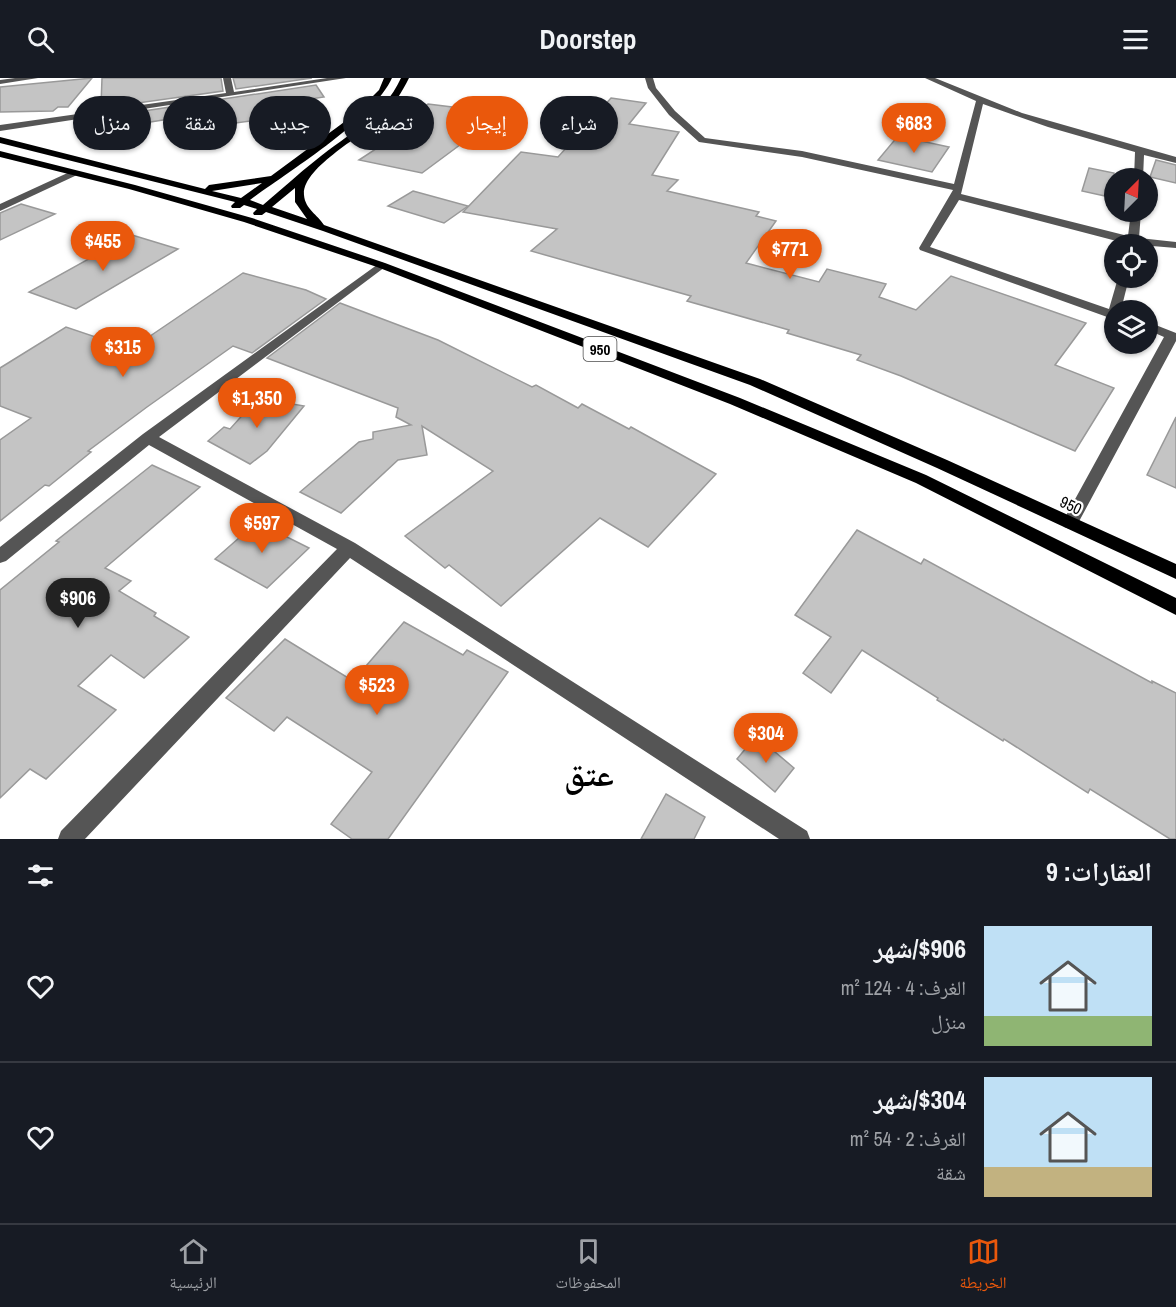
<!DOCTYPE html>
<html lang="ar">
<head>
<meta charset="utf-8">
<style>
  body { margin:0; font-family:"Archivo Narrow","Noto Naskh Arabic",sans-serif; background:#20242c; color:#f1f3f6; direction:rtl; height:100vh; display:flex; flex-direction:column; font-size:22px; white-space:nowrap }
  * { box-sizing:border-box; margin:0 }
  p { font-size:20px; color:#9ea1a6 }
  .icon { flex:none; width:33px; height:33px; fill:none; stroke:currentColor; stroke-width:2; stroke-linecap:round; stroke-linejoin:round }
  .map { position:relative; height:761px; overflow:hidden; direction:ltr }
  .drawer { display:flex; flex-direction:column; background:#171b24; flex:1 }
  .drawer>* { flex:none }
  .guide { position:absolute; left:18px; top:18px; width:600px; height:54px; direction:rtl; display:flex; gap:12px }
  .needle { width:39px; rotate:24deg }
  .tools { position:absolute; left:1104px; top:90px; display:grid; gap:12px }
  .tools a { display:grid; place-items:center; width:54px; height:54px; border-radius:50%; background:#171b24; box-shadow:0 2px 4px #0004; font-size:30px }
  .price { position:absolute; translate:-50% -51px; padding:0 14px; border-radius:21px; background:#ea580c; color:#fff; font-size:20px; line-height:39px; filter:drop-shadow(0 2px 3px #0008) }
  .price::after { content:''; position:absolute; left:50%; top:36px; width:18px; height:14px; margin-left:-9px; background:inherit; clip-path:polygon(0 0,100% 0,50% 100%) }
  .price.on { background:#222; color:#fff }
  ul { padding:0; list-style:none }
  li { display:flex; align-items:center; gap:18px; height:150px; padding:0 24px }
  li+li { border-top:2px solid #363941 }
  li span { display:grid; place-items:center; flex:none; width:168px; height:120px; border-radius:0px; color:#555 }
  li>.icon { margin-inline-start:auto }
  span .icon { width:72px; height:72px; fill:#fffc; stroke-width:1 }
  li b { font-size:26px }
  h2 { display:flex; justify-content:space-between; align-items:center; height:72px; padding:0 24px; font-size:26px }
  .pill { padding:0 21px; border-radius:27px; background:#171b24; box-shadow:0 2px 4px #0004; font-size:21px; line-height:54px }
  .pill.on { background:#ea580c; color:#fff }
  header { display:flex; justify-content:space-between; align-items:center; height:78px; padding:0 24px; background:#171b24; font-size:27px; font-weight:700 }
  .tab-bar { display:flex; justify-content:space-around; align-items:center; height:84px; border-top:2px solid #363941; background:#171b24; font-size:16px; color:#9ea1a6 }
  .tab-bar a { display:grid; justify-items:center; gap:3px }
  .tab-bar .on { color:#ea580c }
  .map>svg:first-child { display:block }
  .building { fill:#c4c4c4; stroke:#999; stroke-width:1.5 }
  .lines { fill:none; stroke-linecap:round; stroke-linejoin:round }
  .minor { fill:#555; fill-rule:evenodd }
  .major { fill:#000; fill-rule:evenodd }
  .labels { text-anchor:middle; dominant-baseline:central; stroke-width:4.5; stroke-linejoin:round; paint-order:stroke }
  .shield { fill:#fff; stroke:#4c4c4c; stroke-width:1.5 }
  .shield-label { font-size:15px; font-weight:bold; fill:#000 }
  .street-label { font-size:16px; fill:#000; stroke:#fff }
  .near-town-label { font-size:33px; font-weight:bold; fill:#000; stroke:#fff }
</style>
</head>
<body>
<header><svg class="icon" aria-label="menu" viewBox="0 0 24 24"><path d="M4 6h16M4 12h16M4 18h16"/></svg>Doorstep<svg class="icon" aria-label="search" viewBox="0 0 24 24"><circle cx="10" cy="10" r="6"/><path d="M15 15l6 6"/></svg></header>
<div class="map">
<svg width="1176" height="761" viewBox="0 0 1176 761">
  <rect width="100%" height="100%" fill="#fff"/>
  <g class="building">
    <path d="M 92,0 L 68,29 L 58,29 L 53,33 L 0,34 L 0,9 Z"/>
    <path d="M 102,0 L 221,0 L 223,13 L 131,26 L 131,24 L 101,28 Z"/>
    <path d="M 233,0 L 312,0 L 236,11 Z"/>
    <path d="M 316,7 L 324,19 L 297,23 L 302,36 L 176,53 L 176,40 L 132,47 L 131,35 Z"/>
    <path d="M 611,20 L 646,25 L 629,46 L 679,54 L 652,97 L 678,102 L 667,113 L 759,134 L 756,138 L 776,143 L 746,185 L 819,204 L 827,191 L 886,206 L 879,219 L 916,232 L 951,198 L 1086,245 L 1055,287 L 1114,310 L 1075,373 L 901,298 L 857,282 L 861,277 L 787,255 L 789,252 L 687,223 L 691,218 L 531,173 L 557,151 L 463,134 L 521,74 L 558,79 Z"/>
    <path d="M 428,26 L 509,36 L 483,62 L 468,61 L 422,95 L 359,82 L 379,69 Z"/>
    <path d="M 898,58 L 949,69 L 932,94 L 878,82 Z"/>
    <path d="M 1156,82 L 1176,87 L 1176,105 L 1150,99 Z"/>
    <path d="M 1089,90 L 1114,95 L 1114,120 L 1082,113 Z"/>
    <path d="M 413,113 L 468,128 L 444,145 L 388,128 Z"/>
    <path d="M 21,126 L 55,136 L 0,162 L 0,135 Z"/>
    <path d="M 132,157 L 178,171 L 76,231 L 29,214 Z"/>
    <path d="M 243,195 L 306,212 L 326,221 L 252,275 L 233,268 L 147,329 L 88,373 L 91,374 L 49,408 L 45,407 L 0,443 L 0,362 L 31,340 L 0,328 L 0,290 L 66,249 L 131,271 Z"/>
    <path d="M 340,225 L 438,262 L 532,309 L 536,307 L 578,330 L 582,326 L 629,351 L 631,349 L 716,396 L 648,469 L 600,440 L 501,528 L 449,487 L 445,490 L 405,458 L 493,393 L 422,348 L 427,377 L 398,382 L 341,435 L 300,414 L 359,364 L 373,361 L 373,354 L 411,347 L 396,339 L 398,330 L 267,280 Z"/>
    <path d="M 258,320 L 304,328 L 267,373 L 250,386 L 208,363 L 224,349 L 230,351 Z"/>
    <path d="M 1176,339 L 1176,410 L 1147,397 Z"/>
    <path d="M 152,387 L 200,409 L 105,490 L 131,503 L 119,513 L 156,535 L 154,538 L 189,559 L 144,600 L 111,577 L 78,608 L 116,632 L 46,701 L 30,691 L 0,720 L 0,512 L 59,464 L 56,463 Z"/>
    <path d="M 257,444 L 309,470 L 267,510 L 215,481 Z"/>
    <path d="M 857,452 L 921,486 L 924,481 L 1152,605 L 1152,603 L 1176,615 L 1176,761 L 1170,761 L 1090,711 L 1088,715 L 1004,661 L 1003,663 L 937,622 L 938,620 L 862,572 L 831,615 L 803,595 L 831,559 L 795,537 Z"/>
    <path d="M 404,544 L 463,577 L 467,572 L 508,594 L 388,761 L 352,761 L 331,746 L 372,694 L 287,639 L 274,653 L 226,620 L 285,561 L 353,603 Z"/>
    <path d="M 756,658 L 794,690 L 775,714 L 737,681 Z"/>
    <path d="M 666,716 L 705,739 L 694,761 L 641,761 Z"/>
  </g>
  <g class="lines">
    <g class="minor">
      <path d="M 15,0 L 38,0 L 0,6 L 0,2 Z"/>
      <path d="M 223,0 L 231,0 L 234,14 L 327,0 L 346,0 L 0,53 L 0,47 L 226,15 Z"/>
      <path d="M 645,0 L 653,0 L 656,10 L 675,33 L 705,60 L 802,73 L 954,106 L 976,23 L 925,0 L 935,0 L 1022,35 L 1176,79 L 1176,85 L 1144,77 L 1143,100 L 1134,100 L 1135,74 L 1048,49 L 983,26 L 961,116 L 1128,158 L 1131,134 L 1141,134 L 1139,160 L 1176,164 L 1176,170 L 1128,166 L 959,122 L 930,169 L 1109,231 L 1118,200 L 1129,200 L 1121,232 L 1114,232 L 1114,241 L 1110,240 L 920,172 L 919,170 L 953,112 L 802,79 L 699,64 L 669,37 L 648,10 Z"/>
      <path d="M 74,92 L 79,95 L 77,97 L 0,133 L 0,126 Z"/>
      <path d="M 381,184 L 387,187 L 385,189 L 159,359 L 355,465 L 807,753 L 810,761 L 779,761 L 350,480 L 85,761 L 58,761 L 61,753 L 337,471 L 149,367 L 6,483 L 0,485 L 0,469 L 143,356 Z"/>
      <path d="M 1148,244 L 1176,255 L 1176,263 L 1076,449 L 1070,451 L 1064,449 L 1062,445 L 1164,259 L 1148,252 Z"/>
    </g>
    <g class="major">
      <path d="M 384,0 L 392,0 C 373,42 289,93 250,122 L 263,127 C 281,112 298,96 316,82 C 348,56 383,39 401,0 L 409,0 C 402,14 394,27 383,38 C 364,58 302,89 304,117 C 305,131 318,137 324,147 L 760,301 L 947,382 L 1176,486 L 1176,501 L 937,390 L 750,307 L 323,153 L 266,134 L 262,137 L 254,137 L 253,135 L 257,131 L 244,127 L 240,130 L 232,130 L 231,128 L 235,124 L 0,65 L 0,59 L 205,111 L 209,107 L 271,98 L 355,36 L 379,12 ZM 262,105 L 241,120 L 212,113 ZM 295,110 L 295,124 L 307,141 L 272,129 Z"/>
      <path d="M 0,73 L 135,107 L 252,140 L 385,185 L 740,320 L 926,397 L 1176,520 L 1176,537 L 916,405 L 730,326 L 377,189 L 244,144 L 129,111 L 0,79 Z"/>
    </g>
  </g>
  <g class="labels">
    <rect class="shield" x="583.5" y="259" width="33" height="24" rx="4.5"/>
    <g class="shield-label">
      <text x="600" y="271">950</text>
    </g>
    <g class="street-label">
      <text transform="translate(1071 427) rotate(25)">950</text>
    </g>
    <g class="near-town-label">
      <text x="589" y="696">عتق</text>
    </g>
  </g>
</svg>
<div class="tools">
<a><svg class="needle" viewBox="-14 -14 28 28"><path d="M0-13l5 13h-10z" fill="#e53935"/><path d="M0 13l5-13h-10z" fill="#9ea1a6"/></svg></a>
<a><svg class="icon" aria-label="locate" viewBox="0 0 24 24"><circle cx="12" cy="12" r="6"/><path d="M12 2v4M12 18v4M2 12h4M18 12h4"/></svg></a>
<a><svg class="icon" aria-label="layers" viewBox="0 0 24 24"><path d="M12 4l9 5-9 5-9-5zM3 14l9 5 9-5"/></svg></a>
</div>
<b class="price" style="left:914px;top:76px">$683</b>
<b class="price" style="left:103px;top:194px">$455</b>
<b class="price" style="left:790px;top:202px">$771</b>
<b class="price" style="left:123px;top:300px">$315</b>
<b class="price" style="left:257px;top:351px">$1,350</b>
<b class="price" style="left:262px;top:476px">$597</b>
<b class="price on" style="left:78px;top:551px">$906</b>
<b class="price" style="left:377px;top:638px">$523</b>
<b class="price" style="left:766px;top:686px">$304</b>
<div class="guide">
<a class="pill">شراء</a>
<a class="pill on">إيجار</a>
<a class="pill">تصفية</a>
<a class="pill">جديد</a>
<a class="pill">شقة</a>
<a class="pill">منزل</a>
</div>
</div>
<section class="drawer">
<h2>العقارات: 9<svg class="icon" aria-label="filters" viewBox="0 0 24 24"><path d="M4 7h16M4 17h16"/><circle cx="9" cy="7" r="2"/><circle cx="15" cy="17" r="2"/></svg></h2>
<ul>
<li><span style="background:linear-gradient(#bfe0f5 75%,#8fb573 0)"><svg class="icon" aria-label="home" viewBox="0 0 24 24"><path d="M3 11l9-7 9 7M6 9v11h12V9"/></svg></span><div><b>$906/شهر</b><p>الغرف: 4 · 124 m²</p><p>منزل</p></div><svg class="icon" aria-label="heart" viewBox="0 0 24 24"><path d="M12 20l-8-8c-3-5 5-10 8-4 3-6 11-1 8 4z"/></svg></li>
<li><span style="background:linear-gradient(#bfe0f5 75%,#c2b280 0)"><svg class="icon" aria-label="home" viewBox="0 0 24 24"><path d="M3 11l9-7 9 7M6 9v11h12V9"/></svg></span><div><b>$304/شهر</b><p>الغرف: 2 · 54 m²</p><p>شقة</p></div><svg class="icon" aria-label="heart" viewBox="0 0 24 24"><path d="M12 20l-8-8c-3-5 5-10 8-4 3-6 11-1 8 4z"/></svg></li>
</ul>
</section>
<nav class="tab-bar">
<a class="on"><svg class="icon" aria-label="map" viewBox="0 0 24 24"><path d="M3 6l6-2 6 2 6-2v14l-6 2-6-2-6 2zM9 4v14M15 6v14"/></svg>الخريطة</a>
<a><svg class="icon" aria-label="saved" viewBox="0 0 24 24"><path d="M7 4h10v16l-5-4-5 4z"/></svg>المحفوظات</a>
<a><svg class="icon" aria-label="home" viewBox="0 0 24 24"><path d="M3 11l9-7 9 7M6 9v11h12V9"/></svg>الرئيسية</a>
</nav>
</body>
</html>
